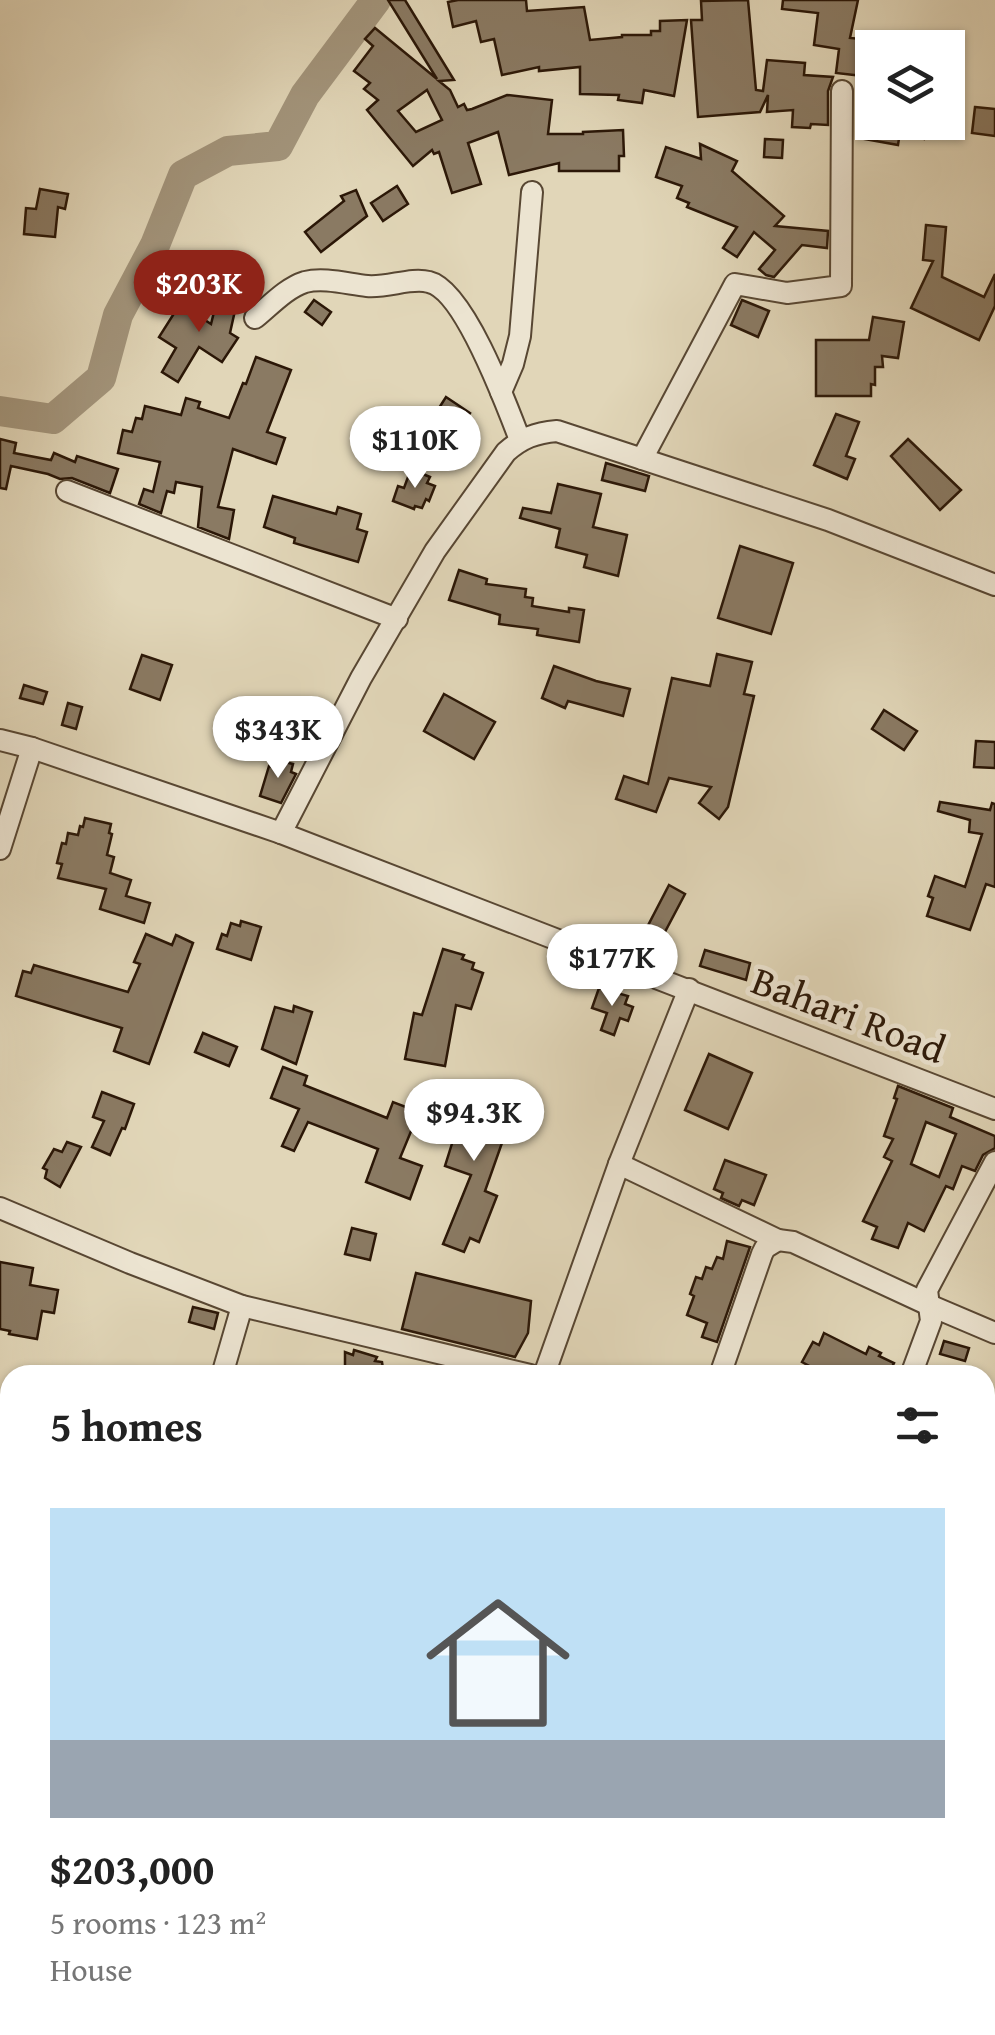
<!DOCTYPE html>
<html lang="en">
<head>
<meta charset="utf-8">
<style>
  body { margin:0; font-family:"Gentium Book Plus",serif; background:#f2f2f2; color:#222; height:100vh; display:flex; flex-direction:column; font-size:38px; white-space:nowrap }
  * { box-sizing:border-box; margin:0 }
  p { font-size:32px; color:#767676 }
  .icon { flex:none; width:55px; height:55px; fill:none; stroke:currentColor; stroke-width:2; stroke-linecap:round; stroke-linejoin:round }
  .map { position:relative; flex:1; overflow:hidden }
  .panel { position:absolute; left:0px; top:1365px; width:995px; height:670px; display:flex; flex-direction:column; background:#fff; border-radius:30px 30px 0 0; box-shadow:0 2px 8px #0004 }
  .panel>* { flex:none }
  .buttons { position:absolute; left:855px; top:30px; display:grid; gap:20px }
  .buttons a { display:grid; place-items:center; width:110px; height:110px; border-radius:0px; background:#fff; box-shadow:0 2px 8px #0004; font-size:50px }
  .price { position:absolute; translate:-50% -85px; padding:0 22px; border-radius:35px; background:#fff; color:#222; font-size:32px; line-height:65px; filter:drop-shadow(0 2px 5px #0008) }
  .price::after { content:''; position:absolute; left:50%; top:60px; width:30px; height:22px; margin-left:-15px; background:inherit; clip-path:polygon(0 0,100% 0,50% 100%) }
  .price.active { background:#8f2418; color:#fff }
  ul { padding:0; list-style:none }
  li { display:grid; align-content:center; gap:20px; height:530px; padding:0 50px }
  li+li { border-top:2px solid #e0e0e0 }
  li span { display:grid; place-items:center; height:310px; border-radius:0px; color:#555 }
  li>.icon { margin-inline-start:auto }
  span .icon { width:180px; height:180px; fill:#fffc; stroke-width:1 }
  li b { font-size:42px }
  h2 { display:flex; justify-content:space-between; align-items:center; height:120px; padding:0 50px; font-size:42px }
  .map>svg:first-child { display:block }
  .lines { fill:none; stroke-linecap:round; stroke-linejoin:round }
  .river { stroke:#a3957c; stroke-width:30 }
  .building { fill:#8a7a63; stroke:#2b1707; stroke-width:2.5; fill-rule:evenodd }
  .minor-casing { stroke:#584733; stroke-width:24 }
  .minor { stroke:#ece4d1; stroke-width:20 }
  .labels { text-anchor:middle; dominant-baseline:central; stroke-width:9; stroke-linejoin:round; paint-order:stroke }
  .street-label { font-size:40px; fill:#2b1707; stroke:#ece4d1 }
</style>
</head>
<body>
<div class="map">
<svg width="995" height="2035" viewBox="0 0 995 2035">
  <rect width="100%" height="100%" fill="#e1d6b8"/>
  <filter id="stains"><feTurbulence type="fractalNoise" baseFrequency=".002" numOctaves="4"/><feColorMatrix values="0 0 0 0 .2 0 0 0 0 .09 0 0 0 0 .02 0 0 0 .5 -.17"/></filter>
  <radialGradient id="worn" r=".72"><stop offset=".6" stop-color="#630" stop-opacity="0"/><stop offset="1" stop-color="#630" stop-opacity=".3"/></radialGradient>
  <g class="lines">
    <path class="river" d="M 0,411 L 53,419 L 101,378 L 118,315 L 155,245 L 183,175 L 228,151 L 278,146 L 305,95 L 376,0"/>
  </g>
  <g class="building">
    <path d="M 388,0 L 405,0 L 454,80 L 439,81 L 450,90 L 458,107 L 464,104 L 467,110 L 472,109 L 507,95 L 552,100 L 548,134 L 583,134 L 583,132 L 623,130 L 624,156 L 619,156 L 619,171 L 559,171 L 559,163 L 509,175 L 498,132 L 468,143 L 481,184 L 452,193 L 439,152 L 434,154 L 432,150 L 413,166 L 367,110 L 378,100 L 364,89 L 370,83 L 354,71 L 373,46 L 365,39 L 375,28 L 437,79 ZM 427,90 L 442,120 L 416,132 L 398,111 Z"/>
    <path d="M 458,0 L 526,0 L 527,11 L 584,7 L 590,40 L 622,37 L 622,35 L 651,35 L 651,31 L 660,31 L 660,21 L 687,20 L 674,96 L 644,90 L 642,103 L 618,100 L 619,95 L 580,94 L 580,67 L 539,71 L 539,67 L 502,75 L 494,39 L 481,42 L 476,21 L 453,27 L 448,2 Z"/>
    <path d="M 748,0 L 756,90 L 763,91 L 767,60 L 805,63 L 804,75 L 833,77 L 828,91 L 828,125 L 811,124 L 810,128 L 792,127 L 793,110 L 767,112 L 768,95 L 760,112 L 698,117 L 691,20 L 702,20 L 701,1 Z"/>
    <path d="M 783,0 L 858,0 L 850,38 L 872,40 L 872,77 L 836,73 L 839,49 L 814,45 L 818,13 L 782,9 Z"/>
    <path d="M 887,33 L 925,42 L 924,48 L 884,48 Z"/>
    <path d="M 975,107 L 995,109 L 995,136 L 972,133 Z"/>
    <path d="M 862,122 L 928,122 L 924,139 L 900,132 L 898,145 L 859,138 Z"/>
    <path d="M 765,139 L 783,140 L 782,158 L 764,157 Z"/>
    <path d="M 700,144 L 737,161 L 732,171 L 784,216 L 775,226 L 828,231 L 827,248 L 802,245 L 774,277 L 766,275 L 759,269 L 775,250 L 754,232 L 737,257 L 723,248 L 737,227 L 687,207 L 689,203 L 677,198 L 682,186 L 656,177 L 666,147 L 701,159 Z"/>
    <path d="M 397,186 L 408,204 L 383,221 L 371,203 Z"/>
    <path d="M 40,189 L 68,194 L 65,209 L 58,207 L 55,237 L 24,234 L 26,208 L 36,209 Z"/>
    <path d="M 356,190 L 367,216 L 321,252 L 305,232 L 344,201 L 341,196 Z"/>
    <path d="M 926,225 L 946,227 L 942,277 L 984,297 L 995,274 L 995,306 L 979,340 L 911,308 L 933,261 L 923,260 Z"/>
    <path d="M 219,292 L 238,297 L 230,333 L 238,338 L 222,362 L 199,347 L 178,382 L 162,372 L 176,348 L 159,337 L 180,304 L 211,324 Z"/>
    <path d="M 314,300 L 331,312 L 322,325 L 305,312 Z"/>
    <path d="M 742,300 L 769,311 L 758,337 L 731,325 Z"/>
    <path d="M 873,317 L 904,322 L 898,358 L 882,356 L 883,367 L 875,367 L 875,385 L 871,384 L 871,396 L 816,396 L 816,340 L 869,340 Z"/>
    <path d="M 256,357 L 291,370 L 267,432 L 285,438 L 276,464 L 233,449 L 218,507 L 234,510 L 229,539 L 198,527 L 202,487 L 176,482 L 174,493 L 167,491 L 161,513 L 139,504 L 144,489 L 153,492 L 160,462 L 118,453 L 123,430 L 132,432 L 136,418 L 142,419 L 145,406 L 181,415 L 186,398 L 200,402 L 198,408 L 229,418 L 243,383 L 246,384 Z"/>
    <path d="M 446,397 L 470,413 L 447,449 L 423,433 Z"/>
    <path d="M 836,414 L 859,422 L 846,456 L 855,459 L 847,479 L 814,465 Z"/>
    <path d="M 0,439 L 16,443 L 14,453 L 51,460 L 54,453 L 75,462 L 77,456 L 118,469 L 110,493 L 72,478 L 60,479 L 48,474 L 11,466 L 6,489 L 0,488 Z"/>
    <path d="M 908,439 L 961,490 L 940,510 L 891,456 Z"/>
    <path d="M 606,463 L 649,476 L 645,491 L 602,480 Z"/>
    <path d="M 411,469 L 430,477 L 427,483 L 435,486 L 429,501 L 426,499 L 422,508 L 415,506 L 414,509 L 393,501 L 398,486 L 404,488 Z"/>
    <path d="M 558,484 L 601,494 L 593,527 L 627,535 L 618,576 L 584,567 L 587,555 L 556,547 L 560,529 L 520,518 L 523,508 L 551,513 Z"/>
    <path d="M 273,496 L 336,514 L 338,507 L 361,514 L 357,529 L 367,532 L 358,562 L 294,543 L 295,538 L 264,527 Z"/>
    <path d="M 740,546 L 793,563 L 771,634 L 718,618 Z"/>
    <path d="M 459,570 L 487,579 L 486,584 L 526,589 L 525,597 L 533,598 L 532,606 L 569,612 L 569,608 L 584,610 L 579,642 L 537,635 L 538,629 L 499,624 L 500,615 L 449,600 Z"/>
    <path d="M 717,654 L 752,662 L 744,694 L 754,696 L 728,807 L 719,819 L 699,803 L 711,787 L 669,778 L 656,812 L 616,799 L 624,776 L 648,784 L 672,678 L 710,686 Z"/>
    <path d="M 142,655 L 172,665 L 160,700 L 130,689 Z"/>
    <path d="M 554,666 L 596,681 L 630,689 L 623,716 L 568,701 L 565,708 L 542,698 Z"/>
    <path d="M 24,685 L 47,692 L 43,704 L 20,698 Z"/>
    <path d="M 444,694 L 495,722 L 474,759 L 424,731 Z"/>
    <path d="M 68,703 L 82,707 L 76,729 L 62,725 Z"/>
    <path d="M 884,710 L 917,731 L 904,750 L 872,729 Z"/>
    <path d="M 976,741 L 995,742 L 995,768 L 974,767 Z"/>
    <path d="M 276,760 L 293,764 L 291,772 L 296,774 L 281,803 L 260,796 L 269,766 L 275,768 Z"/>
    <path d="M 940,802 L 990,810 L 992,803 L 995,804 L 995,887 L 986,884 L 970,930 L 927,916 L 933,898 L 928,896 L 935,876 L 965,887 L 982,834 L 969,832 L 970,820 L 938,811 Z"/>
    <path d="M 85,818 L 111,824 L 109,833 L 112,834 L 107,855 L 114,857 L 110,873 L 131,880 L 126,896 L 150,903 L 144,923 L 100,909 L 106,889 L 58,878 L 62,864 L 57,863 L 62,843 L 66,844 L 68,833 L 78,835 L 80,826 L 83,827 Z"/>
    <path d="M 669,885 L 685,894 L 658,945 L 642,937 Z"/>
    <path d="M 241,921 L 261,927 L 251,960 L 217,949 L 222,934 L 227,936 L 231,923 L 240,926 Z"/>
    <path d="M 146,934 L 172,945 L 176,935 L 193,943 L 149,1064 L 114,1051 L 122,1028 L 16,996 L 23,971 L 31,973 L 34,965 L 128,992 L 140,964 L 134,962 Z"/>
    <path d="M 443,949 L 464,955 L 462,959 L 474,963 L 472,969 L 483,973 L 471,1009 L 456,1005 L 445,1066 L 405,1059 L 414,1013 L 422,1015 Z"/>
    <path d="M 705,950 L 750,963 L 746,980 L 700,966 Z"/>
    <path d="M 599,988 L 628,996 L 625,1004 L 633,1007 L 628,1021 L 620,1018 L 614,1035 L 601,1030 L 607,1013 L 592,1008 Z"/>
    <path d="M 294,1006 L 312,1012 L 296,1064 L 262,1049 L 275,1007 L 293,1012 Z"/>
    <path d="M 203,1033 L 237,1047 L 229,1066 L 195,1052 Z"/>
    <path d="M 709,1054 L 752,1073 L 728,1129 L 685,1110 Z"/>
    <path d="M 283,1067 L 307,1076 L 304,1085 L 387,1118 L 393,1102 L 419,1112 L 400,1158 L 422,1166 L 410,1199 L 366,1182 L 378,1149 L 308,1122 L 294,1151 L 282,1146 L 299,1109 L 271,1098 Z"/>
    <path d="M 898,1086 L 953,1108 L 950,1117 L 995,1136 L 995,1148 L 983,1155 L 975,1171 L 962,1166 L 953,1189 L 946,1186 L 924,1231 L 908,1223 L 898,1248 L 872,1239 L 877,1227 L 863,1221 L 892,1161 L 884,1157 L 893,1139 L 884,1136 L 897,1099 L 894,1098 ZM 926,1122 L 956,1134 L 939,1177 L 911,1164 Z"/>
    <path d="M 102,1092 L 134,1104 L 125,1129 L 122,1128 L 110,1155 L 92,1147 L 104,1121 L 93,1117 Z"/>
    <path d="M 476,1093 L 507,1102 L 496,1138 L 503,1140 L 485,1191 L 497,1196 L 479,1242 L 470,1238 L 464,1252 L 443,1244 L 471,1175 L 445,1166 L 460,1118 L 435,1108 L 440,1097 L 471,1108 Z"/>
    <path d="M 67,1142 L 81,1147 L 60,1187 L 45,1178 L 47,1170 L 43,1168 L 54,1149 L 62,1152 Z"/>
    <path d="M 725,1160 L 766,1175 L 754,1205 L 742,1200 L 739,1206 L 721,1198 L 723,1193 L 714,1189 Z"/>
    <path d="M 352,1228 L 376,1234 L 370,1260 L 345,1254 Z"/>
    <path d="M 727,1241 L 750,1247 L 717,1342 L 702,1337 L 707,1323 L 687,1315 L 694,1296 L 690,1294 L 696,1277 L 702,1279 L 706,1267 L 712,1269 L 717,1257 L 723,1259 Z"/>
    <path d="M 0,1262 L 33,1268 L 30,1285 L 58,1290 L 54,1313 L 42,1311 L 37,1339 L 9,1334 L 10,1331 L 0,1329 Z"/>
    <path d="M 416,1273 L 531,1301 L 528,1333 L 515,1357 L 402,1329 Z"/>
    <path d="M 193,1307 L 218,1313 L 214,1329 L 189,1322 Z"/>
    <path d="M 824,1333 L 866,1354 L 869,1347 L 881,1353 L 879,1356 L 894,1363 L 888,1375 L 826,1375 L 802,1362 L 813,1342 L 819,1345 Z"/>
    <path d="M 944,1341 L 969,1348 L 965,1361 L 940,1354 Z"/>
    <path d="M 354,1350 L 377,1357 L 375,1361 L 382,1362 L 384,1375 L 345,1375 L 345,1352 L 353,1355 Z"/>
  </g>
  <g class="lines">
    <g class="minor-casing">
      <g id="minor">
        <path d="M 255,318 C 270,306 286,288 305,282 C 324,277 348,284 367,286 C 388,288 411,277 429,282 C 464,290 507,406 520,440"/>
        <path d="M 501,392 L 513,364 L 520,336 L 532,192"/>
        <path d="M 642,459 L 735,284 L 787,293 L 841,286 L 842,91"/>
        <path d="M 67,491 L 397,619"/>
        <path d="M 0,740 L 32,748 L 281,833 L 995,1109"/>
        <path d="M 281,833 L 361,678 L 435,551 L 506,452 C 522,438 535,433 557,431 L 828,520 L 995,585"/>
        <path d="M 0,849 L 32,748"/>
        <path d="M 619,1164 L 778,1240 L 793,1242 L 929,1305 L 995,1333"/>
        <path d="M 0,1208 L 130,1263 L 242,1306 L 530,1375"/>
        <path d="M 222,1375 L 242,1306"/>
        <path d="M 544,1375 L 619,1164 L 689,989"/>
        <path d="M 720,1375 L 762,1254 L 765,1248 L 778,1240"/>
        <path d="M 911,1375 L 931,1321 L 927,1290 L 995,1162"/>
        <path d="M 985,1634 L 995,1639"/>
        <path d="M 0,1711 L 10,1715"/>
        <path d="M 985,1828 L 995,1832"/>
        <path d="M 0,1840 L 10,1844"/>
        <path d="M 985,1904 L 995,1879"/>
        <path d="M 0,2007 L 10,1977"/>
        <path d="M 817,2025 L 843,2035"/>
        <path d="M 294,2030 L 307,2035"/>
        <path d="M 159,2035 L 162,2025"/>
        <path d="M 760,2035 L 764,2025"/>
        <path d="M 930,2035 L 935,2025"/>
      </g>
    </g>
    <use href="#minor" class="minor"/>
  </g>
  <g class="labels">
    <g class="street-label">
      <text transform="translate(849 1014) rotate(21)">Bahari Road</text>
    </g>
  </g>
  <rect width="100%" height="100%" filter="url(#stains)"/>
  <rect width="100%" height="100%" fill="url(#worn)"/>
</svg>
<div class="buttons">
<a><svg class="icon" aria-label="layers" viewBox="0 0 24 24"><path d="M12 4l9 5-9 5-9-5zM3 14l9 5 9-5"/></svg></a>
</div>
<b class="price active" style="left:199px;top:335px">$203K</b>
<b class="price" style="left:415px;top:491px">$110K</b>
<b class="price" style="left:278px;top:781px">$343K</b>
<b class="price" style="left:612px;top:1009px">$177K</b>
<b class="price" style="left:474px;top:1164px">$94.3K</b>
<section class="panel">
<h2>5 homes<svg class="icon" aria-label="filters" viewBox="0 0 24 24"><path d="M4 7h16M4 17h16"/><circle cx="9" cy="7" r="2"/><circle cx="15" cy="17" r="2"/></svg></h2>
<ul>
<li><span style="background:linear-gradient(#bfe0f5 75%,#9aa5b1 0)"><svg class="icon" aria-label="home" viewBox="0 0 24 24"><path d="M3 11l9-7 9 7M6 9v11h12V9"/></svg></span><div><b>$203,000</b><p>5 rooms · 123 m²</p><p>House</p></div></li>
</ul>
</section>
</div>
</body>
</html>
